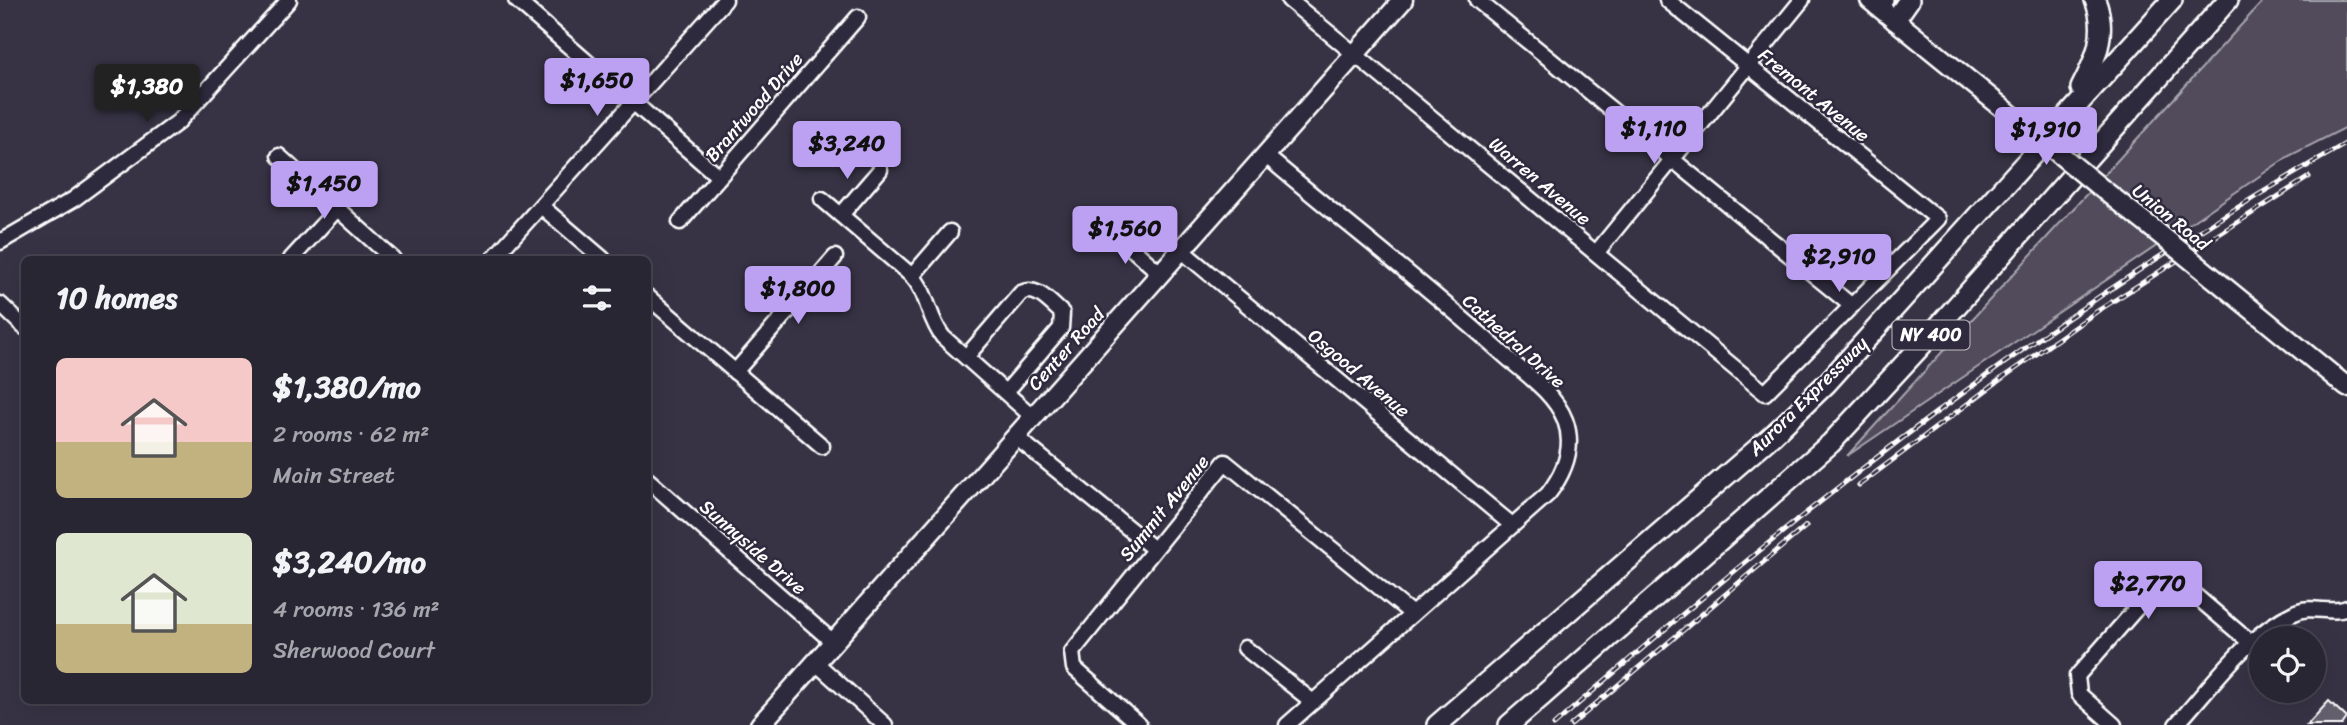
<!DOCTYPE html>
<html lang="en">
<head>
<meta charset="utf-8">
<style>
  body { margin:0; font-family:Sriracha,sans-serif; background:#312e3c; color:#f1f3f6; height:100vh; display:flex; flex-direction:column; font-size:26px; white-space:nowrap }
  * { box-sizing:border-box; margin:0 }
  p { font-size:23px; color:#a5a5ac }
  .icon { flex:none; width:38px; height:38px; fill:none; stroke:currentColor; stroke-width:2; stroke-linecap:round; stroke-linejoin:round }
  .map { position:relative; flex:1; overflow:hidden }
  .sheet { position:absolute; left:21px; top:256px; width:630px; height:448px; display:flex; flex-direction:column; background:#292634; border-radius:10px; box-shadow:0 7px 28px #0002,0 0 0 2px #45434f }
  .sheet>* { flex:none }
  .fabs { position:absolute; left:2249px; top:626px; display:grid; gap:14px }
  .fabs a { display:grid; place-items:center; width:77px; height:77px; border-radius:50%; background:#292634; box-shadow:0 7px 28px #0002,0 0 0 2px #45434f; font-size:35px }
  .price { position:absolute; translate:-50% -60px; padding:0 16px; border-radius:7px; background:#bca0f2; color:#111; font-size:23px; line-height:46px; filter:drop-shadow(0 2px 4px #0008) }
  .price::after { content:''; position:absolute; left:50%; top:42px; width:21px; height:16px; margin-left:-10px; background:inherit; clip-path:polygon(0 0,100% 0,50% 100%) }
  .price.current { background:#222; color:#fff }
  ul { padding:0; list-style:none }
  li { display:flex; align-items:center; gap:21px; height:175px; padding:0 35px }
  li span { display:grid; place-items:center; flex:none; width:196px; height:140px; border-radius:10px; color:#555 }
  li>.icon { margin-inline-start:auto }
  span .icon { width:84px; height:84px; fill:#fffc; stroke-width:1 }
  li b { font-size:30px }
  h2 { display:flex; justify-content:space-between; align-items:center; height:84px; padding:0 35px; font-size:30px }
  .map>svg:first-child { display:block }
  .green { fill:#514c5c; stroke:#a8a6ae; stroke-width:2 }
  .building { fill:#635f6d; stroke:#fff; stroke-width:2 }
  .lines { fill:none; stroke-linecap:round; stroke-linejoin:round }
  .minor-casing { stroke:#fff; stroke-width:19 }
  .major-casing { stroke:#fff; stroke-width:23 }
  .highway-casing { stroke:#fff; stroke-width:24 }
  .minor { stroke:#2f2a3d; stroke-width:14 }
  .major { stroke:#2f2a3d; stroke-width:18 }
  .highway { stroke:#2f2a3d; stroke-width:19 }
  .rail-casing { stroke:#fff; stroke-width:5 }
  .rail { stroke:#2f2a3d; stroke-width:2.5; stroke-dasharray:8; stroke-linecap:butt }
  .major-bridge-casing { stroke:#fff; stroke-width:23; stroke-linecap:butt }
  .major-bridge { stroke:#2f2a3d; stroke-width:18 }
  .labels { text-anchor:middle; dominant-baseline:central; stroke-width:5; stroke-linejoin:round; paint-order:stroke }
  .shield { fill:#2f2a3d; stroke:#c1bfc5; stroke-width:2 }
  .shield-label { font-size:18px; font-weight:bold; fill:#fff }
  .street-label { font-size:19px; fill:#fff; stroke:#2f2a3d }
</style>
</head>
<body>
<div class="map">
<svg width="2347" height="725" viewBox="0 0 2347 725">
  <rect width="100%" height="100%" fill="#373345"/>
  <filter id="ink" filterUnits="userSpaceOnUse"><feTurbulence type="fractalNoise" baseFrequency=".0143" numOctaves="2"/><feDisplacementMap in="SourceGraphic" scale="14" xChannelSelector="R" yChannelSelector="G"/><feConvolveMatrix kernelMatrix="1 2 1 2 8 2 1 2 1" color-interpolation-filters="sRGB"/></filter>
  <g filter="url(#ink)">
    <path class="green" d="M 2264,0 L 2347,0 L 2347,127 L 2289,156 L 1847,456 Z"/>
    <path class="building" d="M 2329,701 L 2347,718 L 2342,725 L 2307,725 Z"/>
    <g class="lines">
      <g class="minor-casing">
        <g id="minor">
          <path d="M 516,0 L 719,177"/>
          <path d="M 1289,0 L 1765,393 L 1938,219 L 1667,0"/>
          <path d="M 1477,0 L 1852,306"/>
          <path d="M 1265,155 C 1344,222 1426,285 1503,354 C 1524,373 1554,392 1565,420 C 1575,447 1565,472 1548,494 L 1287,725"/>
          <path d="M 279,156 L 393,259"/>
          <path d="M 822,199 L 912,276 C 928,293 928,318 943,337 L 1033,417"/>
          <path d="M 541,206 L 603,259"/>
          <path d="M 841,215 L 880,170"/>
          <path d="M 680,222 L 858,17"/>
          <path d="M 1113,232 L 1161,274"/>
          <path d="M 0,242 L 74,199 L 178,122 L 289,0"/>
          <path d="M 1181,250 L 1512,525"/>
          <path d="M 1597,252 L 1802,0"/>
          <path d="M 291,259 L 337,209"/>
          <path d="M 493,259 L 725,0"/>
          <path d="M 912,276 L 950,232"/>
          <path d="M 648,297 L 822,446"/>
          <path d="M 0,304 L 24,327"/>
          <path d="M 966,357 L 1021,293 C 1037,285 1050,303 1062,313 L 1061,328 L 1006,392"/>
          <path d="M 735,372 L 835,257"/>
          <path d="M 1016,437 L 1154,549"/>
          <path d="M 648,480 L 833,642"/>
          <path d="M 1245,648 L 1313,702"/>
          <path d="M 815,662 L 885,725"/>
          <path d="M 1139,725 L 1074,668 L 1072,652 L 1225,462 L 1412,614"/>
          <path d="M 2114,725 L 2079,694 L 2077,676 L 2156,586 L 2165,579 L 2177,580 L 2252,644"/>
          <path d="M 2176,725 C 2211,687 2246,635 2294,613 C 2311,604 2331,615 2347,608"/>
        </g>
      </g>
      <g class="major-casing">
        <g id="major">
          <path d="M 1870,0 L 2019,121"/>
          <path d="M 2096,184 L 2152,228"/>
          <path d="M 2211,276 L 2347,387"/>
          <path d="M 760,725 L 1403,0"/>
        </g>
      </g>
      <g class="highway-casing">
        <g id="highway">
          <path d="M 1878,6 L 1883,0"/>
          <path d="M 1895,20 L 1909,0"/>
          <path d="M 2081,88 C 2096,59 2108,32 2095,0"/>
          <path d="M 1437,725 L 1772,436 L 1827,383 L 2172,0"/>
          <path d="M 1509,725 L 1831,443 L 1920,347 L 2228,0"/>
        </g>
      </g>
      <use href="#minor" class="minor"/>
      <use href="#major" class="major"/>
      <use href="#highway" class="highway"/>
      <g class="rail-casing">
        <g id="rail">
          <path d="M 1859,485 L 2005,376 L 2096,312 L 2309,177"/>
          <path d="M 1554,725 C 1800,508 2060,305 2347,143"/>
          <path d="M 1571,725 L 1806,526"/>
        </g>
      </g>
      <use href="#rail" class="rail"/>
      <g class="major-bridge-casing">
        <g id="major-bridge">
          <path d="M 2019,121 L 2096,184"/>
          <path d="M 2152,228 L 2211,276"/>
        </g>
      </g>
      <use href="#major-bridge" class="major-bridge"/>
    </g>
  </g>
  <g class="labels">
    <rect class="shield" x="1892.5" y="320.5" width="77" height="29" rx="5"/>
    <g class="shield-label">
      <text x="1931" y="335">NY 400</text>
    </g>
    <g class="street-label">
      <text transform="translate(1814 95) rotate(39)">Fremont Avenue</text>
      <text transform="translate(754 107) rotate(-49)">Brantwood Drive</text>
      <text transform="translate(1540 181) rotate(40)">Warren Avenue</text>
      <text transform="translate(2171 217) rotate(39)">Union Road</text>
      <text transform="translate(1514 341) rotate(42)">Cathedral Drive</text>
      <text transform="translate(1066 349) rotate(-48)">Center Road</text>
      <text transform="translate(1359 373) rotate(40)">Osgood Avenue</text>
      <text transform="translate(1808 396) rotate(-45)">Aurora Expressway</text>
      <text transform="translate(1164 508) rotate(-51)">Summit Avenue</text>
      <text transform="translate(753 547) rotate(41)">Sunnyside Drive</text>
    </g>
  </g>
</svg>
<div class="fabs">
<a><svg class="icon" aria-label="locate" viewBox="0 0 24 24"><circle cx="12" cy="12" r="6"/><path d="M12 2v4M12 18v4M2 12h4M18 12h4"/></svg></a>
</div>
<b class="price" style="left:597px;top:118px">$1,650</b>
<b class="price current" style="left:147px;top:124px">$1,380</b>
<b class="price" style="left:1654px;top:166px">$1,110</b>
<b class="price" style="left:2046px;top:167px">$1,910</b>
<b class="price" style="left:847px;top:181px">$3,240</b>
<b class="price" style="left:324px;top:221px">$1,450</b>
<b class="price" style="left:1125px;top:266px">$1,560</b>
<b class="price" style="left:1839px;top:294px">$2,910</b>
<b class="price" style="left:798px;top:326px">$1,800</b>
<b class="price" style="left:2148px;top:621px">$2,770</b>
<section class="sheet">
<h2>10 homes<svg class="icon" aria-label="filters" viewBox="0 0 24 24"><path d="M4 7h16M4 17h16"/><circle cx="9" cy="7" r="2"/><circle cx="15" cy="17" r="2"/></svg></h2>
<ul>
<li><span style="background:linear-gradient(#f6c9c9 60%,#c2b280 0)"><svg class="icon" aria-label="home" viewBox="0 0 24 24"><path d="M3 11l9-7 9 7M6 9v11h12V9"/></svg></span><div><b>$1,380/mo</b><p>2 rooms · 62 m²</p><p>Main Street</p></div></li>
<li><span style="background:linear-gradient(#dfe7d0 65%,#c2b280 0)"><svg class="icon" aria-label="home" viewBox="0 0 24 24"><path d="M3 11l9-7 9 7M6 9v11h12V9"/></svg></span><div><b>$3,240/mo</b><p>4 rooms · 136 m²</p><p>Sherwood Court</p></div></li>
</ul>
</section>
</div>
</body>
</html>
